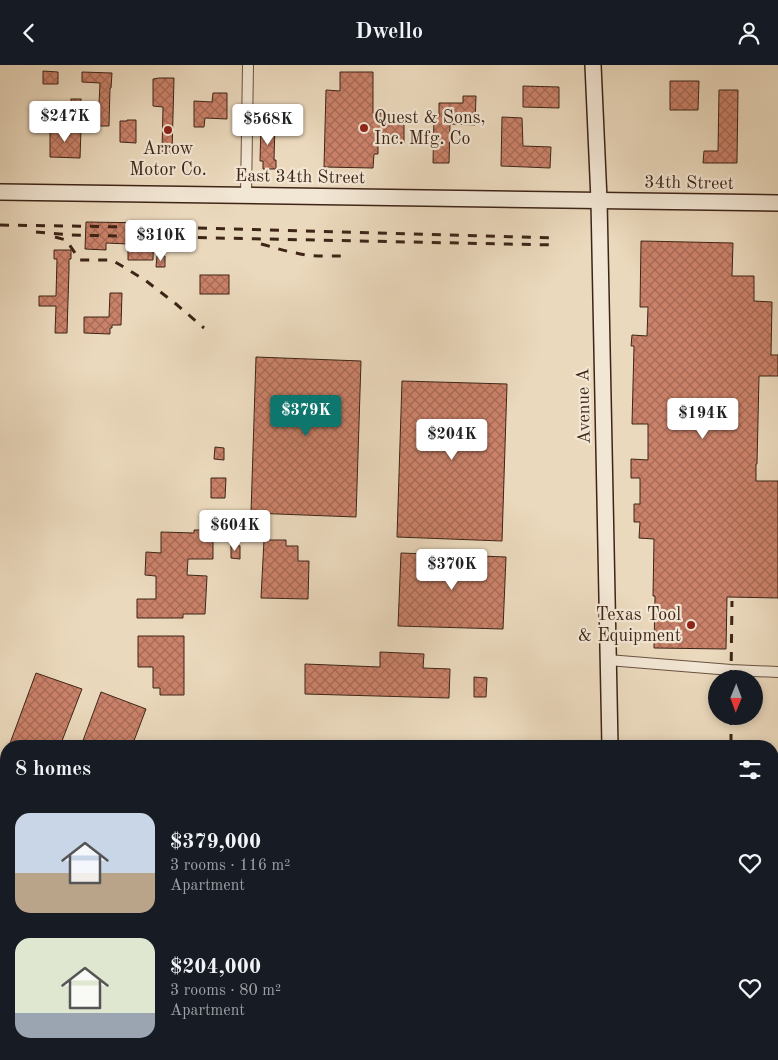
<!DOCTYPE html>
<html lang="en">
<head>
<meta charset="utf-8">
<style>
  body { margin:0; font-family:"Old Standard TT",serif; background:#242831; color:#f1f3f6; height:100vh; display:flex; flex-direction:column; font-size:19px; white-space:nowrap }
  * { box-sizing:border-box; margin:0 }
  p { font-size:16px; color:#9ea1a6 }
  .icon { flex:none; width:28px; height:28px; fill:none; stroke:currentColor; stroke-width:2; stroke-linecap:round; stroke-linejoin:round }
  .map { position:relative; flex:1; overflow:hidden }
  .drawer { position:absolute; left:0px; top:675px; width:779px; height:320px; display:flex; flex-direction:column; background:#171b24; border-radius:20px 20px 0 0; box-shadow:0 2px 8px #0003 }
  .drawer>* { flex:none }
  .needle { width:32px; rotate:181deg }
  .buttons { position:absolute; left:708px; top:605px; display:grid; gap:10px }
  .buttons a { display:grid; place-items:center; width:55px; height:55px; border-radius:50%; background:#171b24; box-shadow:0 2px 8px #0003; font-size:25px }
  .price { position:absolute; translate:-50% -42px; padding:0 11px; border-radius:5px; background:#fff; color:#222; font-size:16px; line-height:32px; filter:drop-shadow(0 1px 2px #0008) }
  .price::after { content:''; position:absolute; left:50%; top:30px; width:15px; height:11px; margin-left:-8px; background:inherit; clip-path:polygon(0 0,100% 0,50% 100%) }
  .price.active { background:#0f766e; color:#fff }
  ul { padding:0; list-style:none }
  li { display:flex; align-items:center; gap:15px; height:125px; padding:0 15px }
  li span { display:grid; place-items:center; flex:none; width:140px; height:100px; border-radius:15px; color:#555 }
  li>.icon { margin-inline-start:auto }
  span .icon { width:60px; height:60px; fill:#fffc; stroke-width:1 }
  li b { font-size:21px }
  h2 { display:flex; justify-content:space-between; align-items:center; height:60px; padding:0 15px; font-size:21px }
  header { display:flex; justify-content:space-between; align-items:center; height:65px; padding:0 15px; background:#171b24; font-size:22px; font-weight:800 }
  .map>svg:first-child { display:block }
  .building { fill:url(#building-cross-hatch); stroke:#3e2517 }
  .lines { fill:none; stroke-linecap:round; stroke-linejoin:round }
  .minor-casing { stroke:#695240; stroke-width:12 }
  .secondary-casing { stroke:#3e2517; stroke-width:18 }
  .minor { stroke:#f2e6d4; stroke-width:10 }
  .secondary { stroke:#f2e6d4; stroke-width:15 }
  .rail { stroke:#3e2517; stroke-width:3; stroke-dasharray:9 9; stroke-linecap:butt }
  .poi-dot { fill:#8f2418; stroke:#f2e6d4; stroke-width:2 }
  .labels { text-anchor:middle; dominant-baseline:central; stroke-width:4.5; stroke-linejoin:round; paint-order:stroke }
  .poi-label { font-size:18px; fill:#3e2517; stroke:#f2e6d4; text-anchor:start }
  .street-label { font-size:18px; fill:#3e2517; stroke:#f2e6d4 }
</style>
</head>
<body>
<header><svg class="icon" aria-label="back" viewBox="0 0 24 24"><path d="M15 5l-7 7 7 7"/></svg>Dwello<svg class="icon" aria-label="person" viewBox="0 0 24 24"><circle cx="12" cy="8" r="4"/><path d="M4 21q1-7 8-7t8 7"/></svg></header>
<div class="map">
<svg width="778" height="995" viewBox="0 0 778 995">
  <defs>
    <pattern id="building-cross-hatch" width="8" height="8" patternUnits="userSpaceOnUse" patternTransform="scale(1.25)"><rect width="8" height="8" fill="#cb826a"/><path d="M0 0l8 8M0 8l8-8" fill="none" stroke="#a66a56"/></pattern>
  </defs>
  <rect width="100%" height="100%" fill="#ebd9bd"/>
  <filter id="stains"><feTurbulence type="fractalNoise" baseFrequency=".004" numOctaves="4"/><feColorMatrix values="0 0 0 0 .2 0 0 0 0 .09 0 0 0 0 .02 0 0 0 .5 -.17"/></filter>
  <radialGradient id="worn" r=".72"><stop offset=".6" stop-color="#630" stop-opacity="0"/><stop offset="1" stop-color="#630" stop-opacity=".3"/></radialGradient>
  <g class="building">
    <path d="M 43,6 L 58,7 L 58,19 L 43,19 Z"/>
    <path d="M 82,7 L 112,8 L 111,23 L 110,23 L 109,61 L 98,61 L 100,18 L 82,17 Z"/>
    <path d="M 340,7 L 373,7 L 373,48 L 404,49 L 404,78 L 378,78 L 378,89 L 374,89 L 373,103 L 324,102 L 326,25 L 340,26 Z"/>
    <path d="M 159,13 L 174,13 L 172,88 L 162,87 L 163,42 L 153,41 L 153,14 Z"/>
    <path d="M 670,16 L 699,16 L 698,45 L 670,45 Z"/>
    <path d="M 523,21 L 559,22 L 559,43 L 523,42 Z"/>
    <path d="M 719,25 L 738,25 L 737,98 L 703,98 L 704,86 L 718,86 Z"/>
    <path d="M 213,28 L 227,28 L 227,54 L 205,53 L 204,62 L 194,62 L 194,36 L 212,37 Z"/>
    <path d="M 463,31 L 476,31 L 475,60 L 450,59 L 449,98 L 433,98 L 434,52 L 439,52 L 439,38 L 463,38 Z"/>
    <rect x="71" y="34" width="10" height="9"/>
    <path d="M 502,52 L 522,53 L 523,81 L 551,82 L 550,103 L 501,101 Z"/>
    <path d="M 127,55 L 136,55 L 136,78 L 120,77 L 120,56 L 127,56 Z"/>
    <path d="M 261,58 L 275,59 L 274,95 L 276,95 L 276,104 L 263,104 L 263,96 L 260,96 Z"/>
    <path d="M 50,63 L 81,64 L 80,93 L 50,92 Z"/>
    <path d="M 86,157 L 154,158 L 153,195 L 128,195 L 128,179 L 106,178 L 106,185 L 85,184 Z"/>
    <path d="M 641,176 L 733,178 L 732,211 L 754,211 L 754,236 L 772,237 L 771,290 L 778,290 L 778,311 L 759,311 L 757,399 L 756,399 L 756,416 L 778,416 L 778,533 L 727,532 L 726,584 L 654,583 L 655,531 L 653,531 L 654,474 L 639,473 L 640,457 L 634,457 L 634,439 L 640,439 L 640,413 L 631,413 L 631,394 L 648,395 L 648,359 L 632,359 L 634,281 L 631,281 L 632,270 L 647,271 L 648,242 L 640,242 Z"/>
    <path d="M 54,185 L 71,185 L 71,194 L 69,194 L 69,204 L 67,268 L 55,268 L 56,241 L 39,241 L 39,231 L 56,231 L 57,194 L 54,194 Z"/>
    <path d="M 157,191 L 165,191 L 165,202 L 156,202 Z"/>
    <rect x="200" y="210" width="29" height="19"/>
    <path d="M 110,228 L 122,228 L 121,260 L 112,260 L 112,263 L 110,263 L 110,269 L 84,268 L 84,252 L 109,252 Z"/>
    <path d="M 256,292 L 361,296 L 356,452 L 251,448 Z"/>
    <path d="M 402,316 L 507,319 L 502,476 L 397,472 Z"/>
    <path d="M 215,382 L 224,383 L 224,395 L 214,394 Z"/>
    <path d="M 211,413 L 226,413 L 225,433 L 211,433 Z"/>
    <path d="M 194,465 L 213,465 L 213,494 L 188,494 L 187,510 L 207,511 L 205,549 L 183,549 L 183,553 L 137,553 L 137,534 L 156,534 L 156,511 L 145,510 L 146,487 L 161,488 L 161,467 L 194,468 Z"/>
    <path d="M 264,475 L 286,475 L 286,481 L 298,481 L 298,496 L 309,496 L 308,534 L 261,533 Z"/>
    <path d="M 231,480 L 240,481 L 240,494 L 231,493 Z"/>
    <path d="M 401,488 L 506,492 L 503,564 L 398,561 Z"/>
    <path d="M 138,571 L 184,571 L 184,630 L 160,630 L 160,623 L 153,623 L 153,602 L 138,602 Z"/>
    <path d="M 380,587 L 424,589 L 423,603 L 450,604 L 449,633 L 305,629 L 305,599 L 380,602 Z"/>
    <path d="M 36,608 L 82,624 L 60,681 L 9,681 Z"/>
    <path d="M 474,612 L 487,613 L 486,632 L 474,632 Z"/>
    <path d="M 101,627 L 146,644 L 132,681 L 81,681 Z"/>
  </g>
  <g class="lines">
    <g class="minor-casing">
      <g id="minor">
        <path d="M 246,130 L 248,0"/>
        <path d="M 608,595 L 731,605 L 778,607"/>
        <path d="M 772,760 L 778,760"/>
      </g>
    </g>
    <g class="secondary-casing">
      <g id="secondary">
        <path d="M 593,0 L 599,135 L 610,681"/>
        <path d="M 0,127 L 778,138"/>
        <path d="M 616,989 L 617,995"/>
      </g>
    </g>
    <use href="#minor" class="minor"/>
    <use href="#secondary" class="secondary"/>
    <g class="rail">
      <path d="M 0,160 L 199,163 L 556,173"/>
      <path d="M 36,167 L 71,170 L 555,180"/>
      <path d="M 55,172 L 66,175 L 80,195 L 112,195 L 145,215 L 176,239 L 204,263"/>
      <path d="M 261,179 C 273,182 284,186 296,188 C 312,192 329,191 344,191"/>
      <path d="M 731,614 L 732,536"/>
      <path d="M 731,651 L 731,681"/>
      <path d="M 0,829 L 6,831"/>
      <path d="M 0,898 L 6,900"/>
      <path d="M 0,909 L 6,911"/>
      <path d="M 135,989 L 136,989"/>
      <path d="M 229,989 L 241,995"/>
      <path d="M 255,989 L 273,995"/>
      <path d="M 716,989 L 717,995"/>
    </g>
  </g>
  <g class="poi-dot">
    <circle cx="364" cy="63" r="5"/>
    <circle cx="168" cy="65" r="5"/>
    <circle cx="691" cy="560" r="5"/>
  </g>
  <g class="labels">
    <g class="poi-label">
      <text x="374" y="53">Quest &amp; Sons,<tspan x="374" dy="21">Inc. Mfg. Co</tspan></text>
      <text x="168" y="84" text-anchor="middle">Arrow<tspan x="168" dy="21">Motor Co.</tspan></text>
      <text x="681" y="550" text-anchor="end">Texas Tool<tspan x="681" dy="21">&amp; Equipment</tspan></text>
    </g>
    <g class="street-label">
      <text transform="translate(300 112) rotate(1)">East 34th Street</text>
      <text transform="translate(689 118) rotate(1)">34th Street</text>
      <text transform="translate(584 341) rotate(-91)">Avenue A</text>
    </g>
  </g>
  <rect width="100%" height="100%" filter="url(#stains)"/>
  <rect width="100%" height="100%" fill="url(#worn)"/>
</svg>
<div class="buttons">
<a><svg class="needle" viewBox="-14 -14 28 28"><path d="M0-13l5 13h-10z" fill="#e53935"/><path d="M0 13l5-13h-10z" fill="#9ea1a6"/></svg></a>
</div>
<b class="price" style="left:65px;top:78px">$247K</b>
<b class="price" style="left:268px;top:81px">$568K</b>
<b class="price" style="left:161px;top:197px">$310K</b>
<b class="price active" style="left:306px;top:372px">$379K</b>
<b class="price" style="left:703px;top:375px">$194K</b>
<b class="price" style="left:452px;top:396px">$204K</b>
<b class="price" style="left:235px;top:487px">$604K</b>
<b class="price" style="left:452px;top:526px">$370K</b>
<section class="drawer">
<h2>8 homes<svg class="icon" aria-label="filters" viewBox="0 0 24 24"><path d="M4 7h16M4 17h16"/><circle cx="9" cy="7" r="2"/><circle cx="15" cy="17" r="2"/></svg></h2>
<ul>
<li><span style="background:linear-gradient(#c9d6e8 60%,#b9a48a 0)"><svg class="icon" aria-label="home" viewBox="0 0 24 24"><path d="M3 11l9-7 9 7M6 9v11h12V9"/></svg></span><div><b>$379,000</b><p>3 rooms · 116 m²</p><p>Apartment</p></div><svg class="icon" aria-label="heart" viewBox="0 0 24 24"><path d="M12 20l-8-8c-3-5 5-10 8-4 3-6 11-1 8 4z"/></svg></li>
<li><span style="background:linear-gradient(#dfe7d0 75%,#9aa5b1 0)"><svg class="icon" aria-label="home" viewBox="0 0 24 24"><path d="M3 11l9-7 9 7M6 9v11h12V9"/></svg></span><div><b>$204,000</b><p>3 rooms · 80 m²</p><p>Apartment</p></div><svg class="icon" aria-label="heart" viewBox="0 0 24 24"><path d="M12 20l-8-8c-3-5 5-10 8-4 3-6 11-1 8 4z"/></svg></li>
</ul>
</section>
</div>
</body>
</html>
